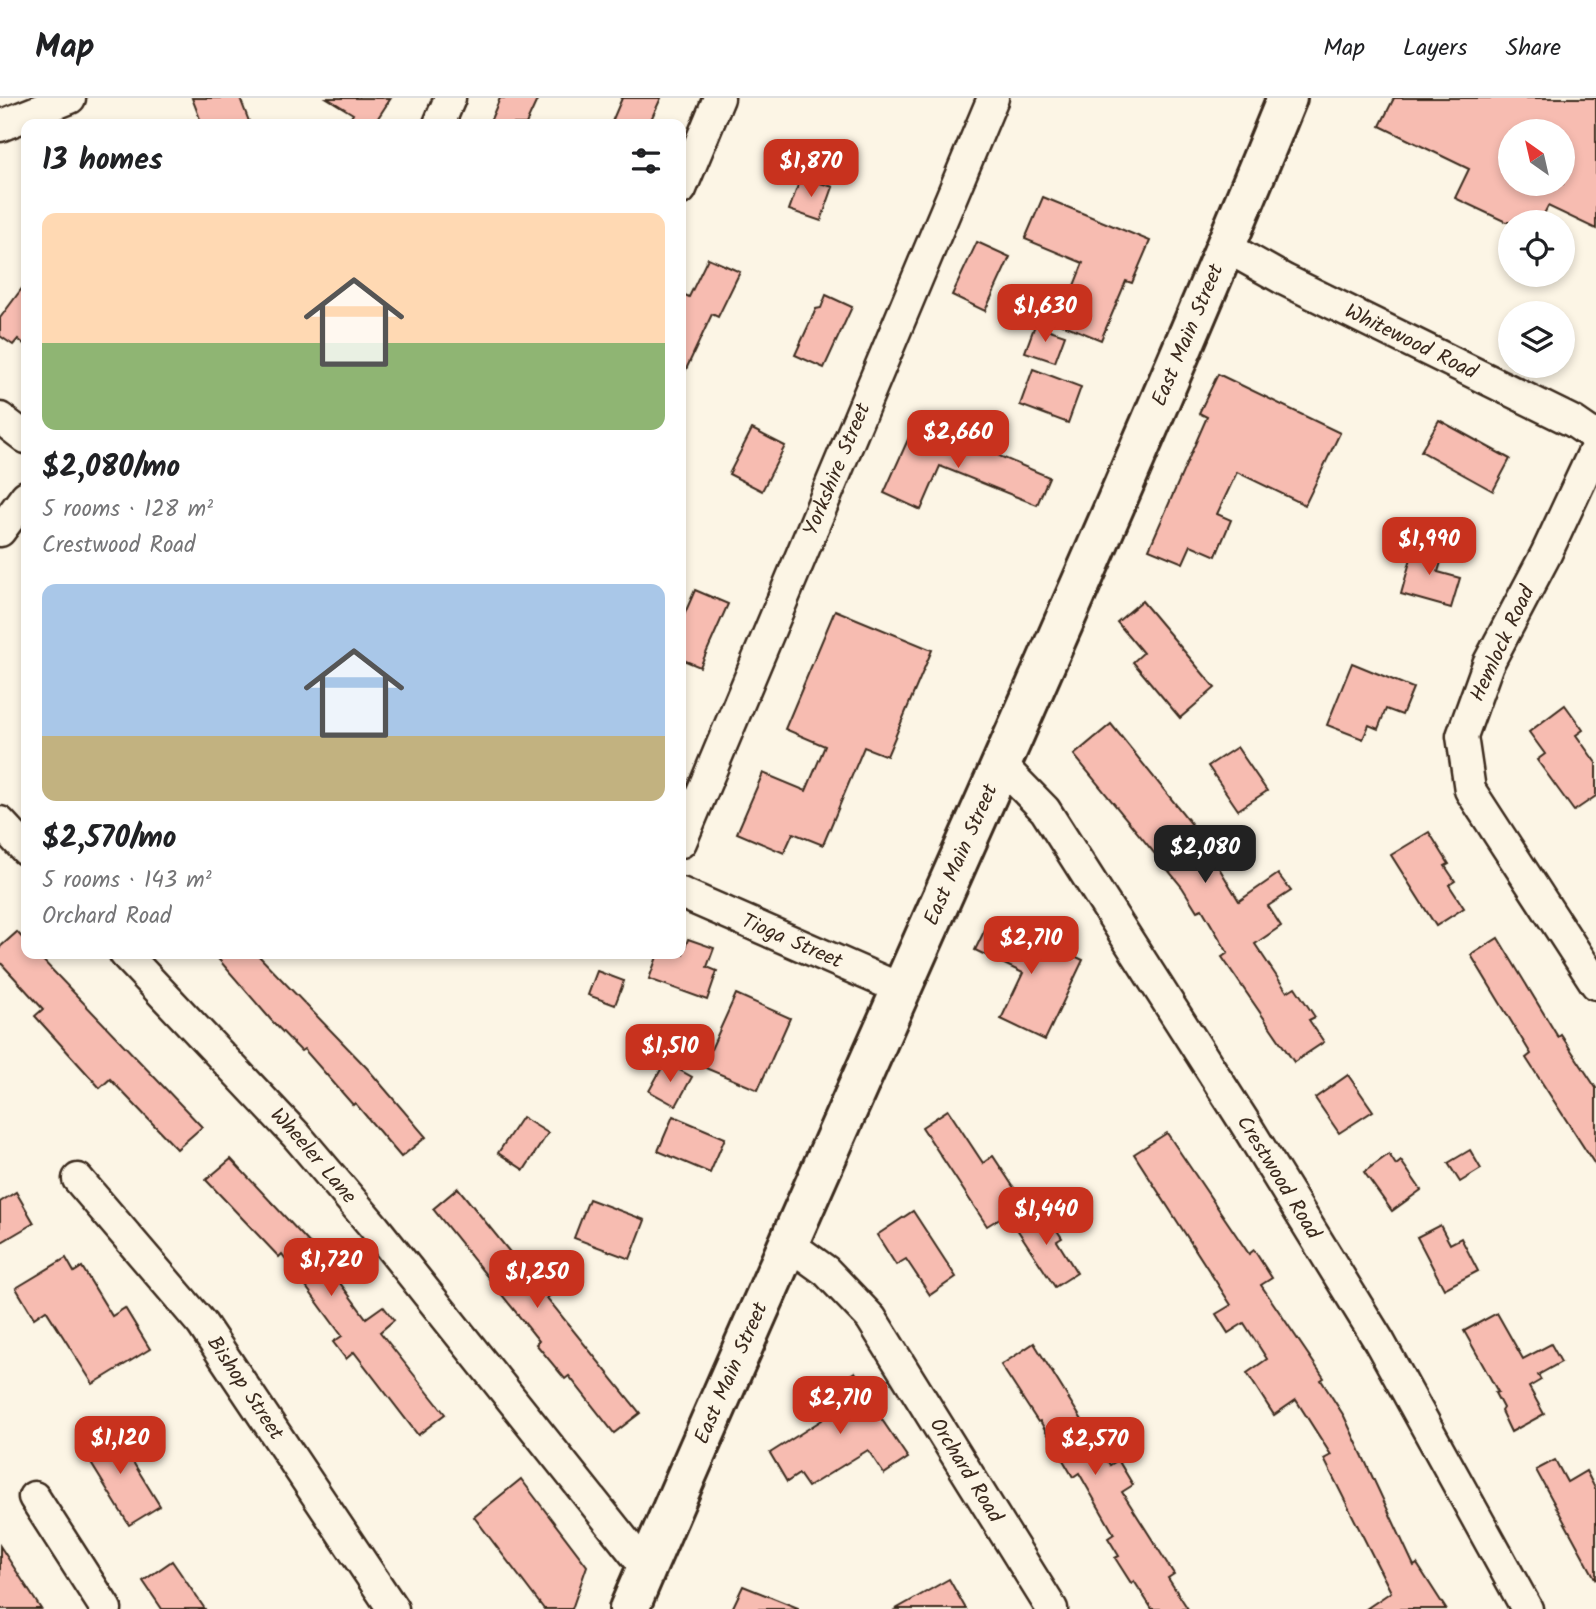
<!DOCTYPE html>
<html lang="en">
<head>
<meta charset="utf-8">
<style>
  body { margin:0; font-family:Kalam,sans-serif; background:#f6f6f6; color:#202124; height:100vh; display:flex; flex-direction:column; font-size:26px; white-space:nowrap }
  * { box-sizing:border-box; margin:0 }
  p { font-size:23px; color:#757577 }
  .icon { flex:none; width:38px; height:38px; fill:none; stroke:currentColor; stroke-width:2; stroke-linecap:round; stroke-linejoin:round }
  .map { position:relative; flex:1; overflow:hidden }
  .details { position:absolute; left:21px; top:21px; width:665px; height:840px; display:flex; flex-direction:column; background:#fff; border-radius:14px; box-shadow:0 4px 10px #0003 }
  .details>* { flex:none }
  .needle { width:46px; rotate:326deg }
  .buttons { position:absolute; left:1498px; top:21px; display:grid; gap:14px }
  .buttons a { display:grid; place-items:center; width:77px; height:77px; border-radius:50%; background:#fff; box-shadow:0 4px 10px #0003; font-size:35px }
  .price { position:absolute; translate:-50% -60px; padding:0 16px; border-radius:14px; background:#c8321e; color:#fff; font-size:23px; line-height:46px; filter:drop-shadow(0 2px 4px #0008) }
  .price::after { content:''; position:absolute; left:50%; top:42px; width:21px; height:16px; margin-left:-10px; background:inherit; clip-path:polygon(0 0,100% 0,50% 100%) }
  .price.current { background:#222; color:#fff }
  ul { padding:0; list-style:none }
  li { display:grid; align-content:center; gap:14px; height:371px; padding:0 21px }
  li span { display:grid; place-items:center; height:217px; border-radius:14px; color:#555 }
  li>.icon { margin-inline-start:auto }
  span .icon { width:126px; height:126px; fill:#fffc; stroke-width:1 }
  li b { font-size:30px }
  h2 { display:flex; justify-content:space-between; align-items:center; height:84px; padding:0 21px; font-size:30px }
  header { display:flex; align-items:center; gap:42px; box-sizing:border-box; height:98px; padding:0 35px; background:#fff; border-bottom:2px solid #e0e0e0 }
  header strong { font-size:33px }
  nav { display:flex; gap:38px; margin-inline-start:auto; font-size:24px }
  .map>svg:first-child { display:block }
  .building { fill:#f7bcb1; stroke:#3b2a1e; stroke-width:2; fill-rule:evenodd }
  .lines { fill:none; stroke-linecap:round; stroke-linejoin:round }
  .minor-casing { stroke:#3b2a1e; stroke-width:35 }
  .highway-casing { stroke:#3b2a1e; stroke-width:44 }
  .minor { stroke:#fcf5e5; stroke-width:30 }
  .highway { stroke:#fcf5e5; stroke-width:38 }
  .labels { text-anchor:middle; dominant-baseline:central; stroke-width:5; stroke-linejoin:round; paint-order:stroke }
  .street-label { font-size:21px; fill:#3b2a1e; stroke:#fcf5e5 }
</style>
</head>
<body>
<header>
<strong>Map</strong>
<nav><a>Map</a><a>Layers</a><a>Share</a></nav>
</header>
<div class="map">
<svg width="1596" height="1511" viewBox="0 0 1596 1511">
  <rect width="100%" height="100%" fill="#fcf5e5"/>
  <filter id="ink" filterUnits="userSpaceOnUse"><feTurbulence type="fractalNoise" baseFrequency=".0143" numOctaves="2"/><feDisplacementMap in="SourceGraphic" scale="14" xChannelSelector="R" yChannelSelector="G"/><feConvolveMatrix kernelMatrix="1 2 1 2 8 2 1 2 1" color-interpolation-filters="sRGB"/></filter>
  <g filter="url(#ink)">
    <g class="building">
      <path d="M 192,0 L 240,0 L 250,26 L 202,26 Z"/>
      <path d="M 327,0 L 391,0 L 374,26 L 347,26 L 353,16 Z"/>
      <path d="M 500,0 L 538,0 L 526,26 L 489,26 Z"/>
      <path d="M 622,0 L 661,0 L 649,26 L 611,26 Z"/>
      <path d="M 1394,0 L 1596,0 L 1596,131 L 1548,108 L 1540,124 L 1506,124 L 1455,100 L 1469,71 L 1380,28 ZM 1510,33 L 1563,33 L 1563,86 L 1510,86 Z"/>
      <path d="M 801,79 L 833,89 L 821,123 L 789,112 Z"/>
      <path d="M 1043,99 L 1150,143 L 1132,185 L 1126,183 L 1101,242 L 1059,225 L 1083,165 L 1025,141 Z"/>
      <path d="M 977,144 L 1010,159 L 985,213 L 952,197 Z"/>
      <path d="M 708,160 L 740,174 L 718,219 L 712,216 L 681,282 L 681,195 L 689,199 Z"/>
      <path d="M 26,185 L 26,248 L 18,241 L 13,247 L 0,238 L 0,220 Z"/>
      <path d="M 826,197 L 852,209 L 824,270 L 795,257 L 816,211 L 821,210 Z"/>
      <path d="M 1035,227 L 1065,237 L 1055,264 L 1025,254 Z"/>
      <path d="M 1033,271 L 1081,289 L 1068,325 L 1020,307 Z"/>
      <path d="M 1218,276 L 1340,335 L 1305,407 L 1237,374 L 1217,416 L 1231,422 L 1216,458 L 1191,447 L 1183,465 L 1149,451 L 1207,319 L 1199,315 Z"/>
      <path d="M 1439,322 L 1510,361 L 1493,393 L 1421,353 Z"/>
      <path d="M 914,328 L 963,350 L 983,351 L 1049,379 L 1037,407 L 940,368 L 921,412 L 884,395 Z"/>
      <path d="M 752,331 L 785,348 L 762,393 L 729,376 Z"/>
      <path d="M 1416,442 L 1445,451 L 1438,474 L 1460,480 L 1451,510 L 1401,496 Z"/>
      <path d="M 695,492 L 728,506 L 700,569 L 681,561 L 681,524 Z"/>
      <path d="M 1142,503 L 1215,590 L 1180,620 L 1133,564 L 1143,555 L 1117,524 Z"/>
      <path d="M 835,512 L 932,552 L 887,658 L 864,649 L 823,747 L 793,735 L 784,755 L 737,735 L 763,675 L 806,693 L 825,648 L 785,631 Z"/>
      <path d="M 1352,565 L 1413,590 L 1402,617 L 1386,611 L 1378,631 L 1369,627 L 1363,641 L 1327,627 Z"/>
      <path d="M 1565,607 L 1583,632 L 1576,637 L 1596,665 L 1596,698 L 1574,713 L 1537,662 L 1545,656 L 1529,634 Z"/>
      <path d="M 1111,626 L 1206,744 L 1204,745 L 1239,803 L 1278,776 L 1291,793 L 1268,808 L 1281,828 L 1255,846 L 1287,894 L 1295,889 L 1315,919 L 1309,922 L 1324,944 L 1294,964 L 1222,859 L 1228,855 L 1202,811 L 1197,813 L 1182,789 L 1074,657 Z"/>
      <path d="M 1237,649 L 1267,693 L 1238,712 L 1208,668 Z"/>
      <path d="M 1429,734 L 1449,766 L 1445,768 L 1455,783 L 1449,787 L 1464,810 L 1436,828 L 1391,757 Z"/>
      <path d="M 991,819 L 1083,862 L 1045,942 L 1001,921 L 1023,875 L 975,852 Z"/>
      <path d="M 17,834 L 26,844 L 26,856 L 37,856 L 202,1029 L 177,1051 L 110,981 L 100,990 L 35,918 L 43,911 L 0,864 L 0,849 Z"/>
      <path d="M 1498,840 L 1558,939 L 1561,937 L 1596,990 L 1596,1068 L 1526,960 L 1531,956 L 1471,857 Z"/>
      <path d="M 688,841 L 714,850 L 707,869 L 717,873 L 707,902 L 649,881 L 658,856 L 683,856 Z"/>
      <path d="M 214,856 L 257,856 L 367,970 L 426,1039 L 401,1059 L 355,1005 L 353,1007 L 304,951 L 301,953 L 272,923 Z"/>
      <path d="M 597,873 L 624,883 L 615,907 L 588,897 Z"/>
      <path d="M 736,896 L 790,920 L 758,992 L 703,969 Z"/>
      <path d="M 665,964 L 692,979 L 676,1008 L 649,993 Z"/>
      <path d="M 1348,977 L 1373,1013 L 1339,1035 L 1315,1000 Z"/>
      <path d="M 948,1012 L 983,1065 L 993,1058 L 1024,1105 L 987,1128 L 922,1029 Z"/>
      <path d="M 673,1018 L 725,1040 L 710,1075 L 658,1053 Z"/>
      <path d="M 522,1019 L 548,1035 L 524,1072 L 498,1055 Z"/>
      <path d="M 1167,1035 L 1249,1156 L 1254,1152 L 1272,1180 L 1261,1187 L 1324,1280 L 1321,1282 L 1344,1318 L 1414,1468 L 1417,1466 L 1446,1511 L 1366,1511 L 1391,1494 L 1324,1361 L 1331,1357 L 1296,1302 L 1274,1317 L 1247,1275 L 1267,1261 L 1244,1225 L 1228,1235 L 1216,1216 L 1231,1207 L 1134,1056 Z"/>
      <path d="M 1470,1052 L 1481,1071 L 1460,1084 L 1448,1065 Z"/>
      <path d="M 1389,1056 L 1396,1067 L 1401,1063 L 1421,1092 L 1392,1113 L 1364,1074 Z"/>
      <path d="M 231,1061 L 314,1150 L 366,1220 L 383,1208 L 394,1222 L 380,1234 L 445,1316 L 418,1337 L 354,1254 L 346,1261 L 333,1244 L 342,1238 L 282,1156 L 279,1159 L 206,1082 Z"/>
      <path d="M 458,1090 L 526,1174 L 537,1165 L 558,1191 L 547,1200 L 640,1315 L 614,1335 L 569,1278 L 565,1281 L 536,1246 L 539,1243 L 433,1111 Z"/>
      <path d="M 16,1094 L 34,1125 L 0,1145 L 0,1104 Z"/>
      <path d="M 589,1101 L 645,1122 L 630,1161 L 574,1140 Z"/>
      <path d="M 913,1113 L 956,1179 L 930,1197 L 906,1161 L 896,1167 L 877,1137 Z"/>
      <path d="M 1031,1113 L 1038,1122 L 1047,1117 L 1062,1140 L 1057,1143 L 1077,1175 L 1055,1189 L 1013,1125 Z"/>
      <path d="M 1440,1127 L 1450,1146 L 1461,1140 L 1478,1173 L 1444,1191 L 1417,1139 Z"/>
      <path d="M 66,1160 L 74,1174 L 82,1169 L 112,1218 L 125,1210 L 150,1251 L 93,1286 L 46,1212 L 34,1220 L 16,1190 Z"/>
      <path d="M 1497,1215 L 1523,1261 L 1551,1246 L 1561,1264 L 1538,1277 L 1541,1282 L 1529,1289 L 1544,1316 L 1511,1334 L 1501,1313 L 1503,1310 L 1495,1295 L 1498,1294 L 1464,1233 Z"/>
      <path d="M 1034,1245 L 1110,1367 L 1118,1362 L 1133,1387 L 1122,1394 L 1174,1476 L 1168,1480 L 1188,1511 L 1152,1511 L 1134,1483 L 1131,1485 L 1115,1460 L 1119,1458 L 1108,1440 L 1114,1436 L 1079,1375 L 1073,1379 L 1040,1323 L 1038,1324 L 1001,1267 Z"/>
      <path d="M 855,1274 L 879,1311 L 876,1313 L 908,1360 L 884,1376 L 868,1352 L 808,1389 L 799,1376 L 787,1384 L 770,1355 L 822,1322 L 813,1307 L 825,1300 L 822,1295 Z"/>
      <path d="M 112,1330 L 160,1408 L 129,1427 L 81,1349 Z"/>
      <path d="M 1555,1362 L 1567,1384 L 1586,1373 L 1596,1392 L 1596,1482 L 1536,1372 Z"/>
      <path d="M 521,1381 L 587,1468 L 572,1511 L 544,1511 L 474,1419 Z"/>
      <path d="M 0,1448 L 41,1511 L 0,1511 Z"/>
      <path d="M 172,1463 L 205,1511 L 162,1511 L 143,1483 Z"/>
      <path d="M 949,1481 L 966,1511 L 896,1511 Z"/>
      <path d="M 743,1488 L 798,1510 L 798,1511 L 732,1511 Z"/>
    </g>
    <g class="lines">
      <g class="minor-casing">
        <g id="minor">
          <path d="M 439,26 L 450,0"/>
          <path d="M 0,28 L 70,0"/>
          <path d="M 681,91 L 719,0"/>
          <path id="s1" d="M 1226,149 L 1285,182 L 1574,324 L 1596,339"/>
          <path d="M 0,320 L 26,340"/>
          <path d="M 1596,349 L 1546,456 L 1488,566 L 1462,638 L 1470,692 L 1596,886"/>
          <path d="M 0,433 L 26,398"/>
          <path id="s2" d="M 1002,668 L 1045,712 L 1243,1022 L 1379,1243 L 1527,1511"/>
          <path d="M 0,724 L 26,752"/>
          <path id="s3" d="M 681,744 L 993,0"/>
          <path id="s4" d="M 681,795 L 901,891"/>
          <path id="s5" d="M 125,856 L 296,1037 L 375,1130 L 646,1470"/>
          <path id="s6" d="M 78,1081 L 202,1226 L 393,1511"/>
          <path id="s7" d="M 790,1147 L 826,1173 L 871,1220 L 1052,1511"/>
          <path d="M 34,1399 L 106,1511"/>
        </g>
      </g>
      <g class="highway-casing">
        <g id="highway">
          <path id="s8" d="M 629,1511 C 845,1006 1079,509 1287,0"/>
        </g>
      </g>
      <use href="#minor" class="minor"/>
      <use href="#highway" class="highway"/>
    </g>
  </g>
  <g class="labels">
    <g class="street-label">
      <text stroke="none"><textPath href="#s8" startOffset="1391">East Main Street</textPath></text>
      <text stroke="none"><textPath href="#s1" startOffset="208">Whitewood Road</textPath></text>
      <text stroke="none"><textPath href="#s3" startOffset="404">Yorkshire Street</textPath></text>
      <text transform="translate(1503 546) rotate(-65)">Hemlock Road</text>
      <text stroke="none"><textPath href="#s8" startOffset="824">East Main Street</textPath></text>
      <text stroke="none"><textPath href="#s4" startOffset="121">Tioga Street</textPath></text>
      <text stroke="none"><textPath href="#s5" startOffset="276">Wheeler Lane</textPath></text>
      <text stroke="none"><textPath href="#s2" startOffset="497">Crestwood Road</textPath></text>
      <text stroke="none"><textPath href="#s8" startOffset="257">East Main Street</textPath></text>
      <text stroke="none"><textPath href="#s6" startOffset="268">Bishop Street</textPath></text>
      <text stroke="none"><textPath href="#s7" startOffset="289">Orchard Road</textPath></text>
    </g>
  </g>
</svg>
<div class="buttons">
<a><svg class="needle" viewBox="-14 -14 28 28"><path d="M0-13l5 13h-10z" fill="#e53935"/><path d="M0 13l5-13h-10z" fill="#757577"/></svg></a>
<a><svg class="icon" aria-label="locate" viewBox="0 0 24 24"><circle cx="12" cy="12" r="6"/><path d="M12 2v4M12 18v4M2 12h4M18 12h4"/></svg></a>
<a><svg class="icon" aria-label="layers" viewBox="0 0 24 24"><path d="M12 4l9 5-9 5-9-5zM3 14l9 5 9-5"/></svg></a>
</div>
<b class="price" style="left:811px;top:101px">$1,870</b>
<b class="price" style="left:1045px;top:246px">$1,630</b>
<b class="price" style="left:958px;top:372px">$2,660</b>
<b class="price" style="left:1429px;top:479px">$1,990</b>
<b class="price current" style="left:1205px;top:787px">$2,080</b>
<b class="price" style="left:1031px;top:878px">$2,710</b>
<b class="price" style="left:670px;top:986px">$1,510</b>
<b class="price" style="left:1046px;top:1149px">$1,440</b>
<b class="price" style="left:331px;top:1200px">$1,720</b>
<b class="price" style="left:537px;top:1212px">$1,250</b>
<b class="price" style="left:840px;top:1338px">$2,710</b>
<b class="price" style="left:120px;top:1378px">$1,120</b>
<b class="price" style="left:1095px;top:1379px">$2,570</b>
<section class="details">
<h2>13 homes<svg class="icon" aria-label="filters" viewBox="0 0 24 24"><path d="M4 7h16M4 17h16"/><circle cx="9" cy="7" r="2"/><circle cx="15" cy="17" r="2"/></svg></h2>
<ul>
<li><span style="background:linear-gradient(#ffd9b3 60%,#8fb573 0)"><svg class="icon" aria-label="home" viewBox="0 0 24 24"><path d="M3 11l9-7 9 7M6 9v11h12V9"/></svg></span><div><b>$2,080/mo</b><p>5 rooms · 128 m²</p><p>Crestwood Road</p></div></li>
<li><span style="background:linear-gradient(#a9c7e8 70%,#c2b280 0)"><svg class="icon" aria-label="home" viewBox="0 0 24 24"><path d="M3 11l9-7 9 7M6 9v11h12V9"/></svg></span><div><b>$2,570/mo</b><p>5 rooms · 143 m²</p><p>Orchard Road</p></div></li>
</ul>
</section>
</div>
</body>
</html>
